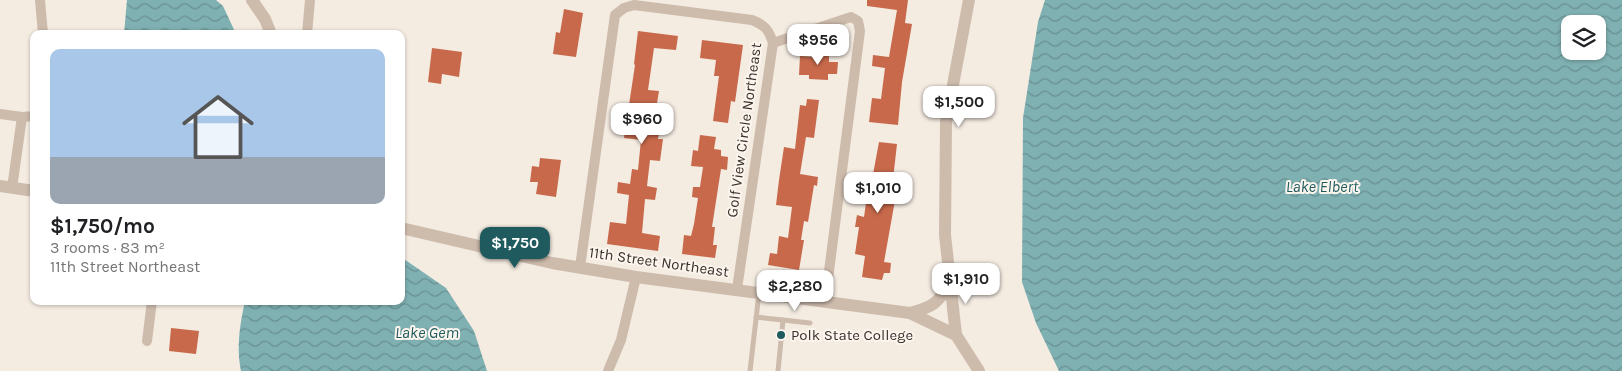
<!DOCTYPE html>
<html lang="en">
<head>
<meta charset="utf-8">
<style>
  body { margin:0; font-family:Karla,sans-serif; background:#f2f2f2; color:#202124; height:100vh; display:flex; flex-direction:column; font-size:19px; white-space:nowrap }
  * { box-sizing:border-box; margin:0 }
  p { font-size:16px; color:#757577 }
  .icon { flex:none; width:28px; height:28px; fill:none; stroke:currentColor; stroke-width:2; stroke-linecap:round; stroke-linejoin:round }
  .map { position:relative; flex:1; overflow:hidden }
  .details { position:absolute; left:30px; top:30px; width:375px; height:275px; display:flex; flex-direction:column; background:#fff; border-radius:10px; box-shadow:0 1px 4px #0004 }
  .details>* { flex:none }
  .controls { position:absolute; left:1561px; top:15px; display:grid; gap:10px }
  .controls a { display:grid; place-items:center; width:45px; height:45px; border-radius:10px; background:#fff; box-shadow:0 1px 4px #0004; font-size:25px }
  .price { position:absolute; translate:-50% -42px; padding:0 11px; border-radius:10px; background:#fff; color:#222; font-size:16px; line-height:32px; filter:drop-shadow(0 1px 2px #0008) }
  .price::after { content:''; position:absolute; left:50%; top:30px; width:15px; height:11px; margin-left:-8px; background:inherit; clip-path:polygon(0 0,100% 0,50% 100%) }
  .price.selected { background:#1f5a5e; color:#fff }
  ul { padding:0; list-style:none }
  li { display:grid; align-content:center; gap:10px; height:265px; padding:0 20px }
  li+li { border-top:1px solid #e0e0e0 }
  li span { display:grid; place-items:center; height:155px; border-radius:10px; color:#555 }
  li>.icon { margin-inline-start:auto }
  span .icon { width:90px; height:90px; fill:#fffc; stroke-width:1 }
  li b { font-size:21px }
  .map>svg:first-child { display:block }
  .water { fill:url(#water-waves); fill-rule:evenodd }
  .building { fill:#c8694b }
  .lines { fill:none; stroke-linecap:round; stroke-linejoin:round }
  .service { stroke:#cdbbac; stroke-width:5 }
  .minor { stroke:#cdbbac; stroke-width:10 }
  .tertiary { stroke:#cdbbac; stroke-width:12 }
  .poi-dot { fill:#1f5a5e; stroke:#fbf5ee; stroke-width:2 }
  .labels { text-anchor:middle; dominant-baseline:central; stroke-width:4; stroke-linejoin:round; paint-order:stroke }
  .street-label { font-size:15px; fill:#3b302b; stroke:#fbf5ee }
  .poi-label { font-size:15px; fill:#3b302b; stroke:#fbf5ee; text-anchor:start }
  .water-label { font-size:16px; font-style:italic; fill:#1f5a5e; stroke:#fbf5ee }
</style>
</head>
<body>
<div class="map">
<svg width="1622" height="371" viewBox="0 0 1622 371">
  <defs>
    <pattern id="water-waves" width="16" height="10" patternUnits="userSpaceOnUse" patternTransform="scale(1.25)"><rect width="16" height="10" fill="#7fb0b2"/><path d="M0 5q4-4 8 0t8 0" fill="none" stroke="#699091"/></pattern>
  </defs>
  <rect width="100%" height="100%" fill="#f4ebe1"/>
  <g class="water">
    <path d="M 127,0 L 216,0 L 223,6 L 236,34 L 124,34 Z"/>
    <path d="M 1045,0 L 1622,0 L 1622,371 L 1059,371 L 1036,323 L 1022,282 L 1023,118 L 1038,22 ZM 1570,24 L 1598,24 L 1598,51 L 1570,51 Z"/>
    <path d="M 401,257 L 446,288 L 474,331 L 487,371 L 241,371 C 236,348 240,324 245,301 L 401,301 Z"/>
  </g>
  <g class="building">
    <path d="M 867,0 L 908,0 L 905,23 L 912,24 L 902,82 L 898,125 L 869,122 L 872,98 L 881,99 L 885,68 L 872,66 L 873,55 L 889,57 L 897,10 L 867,6 Z"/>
    <path d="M 564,9 L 583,13 L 576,57 L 553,54 L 556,32 L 560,33 Z"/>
    <path d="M 638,31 L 678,36 L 676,50 L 654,48 L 648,90 L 659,91 L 653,127 L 660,128 L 658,139 L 663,139 L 660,161 L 650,160 L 647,186 L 657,188 L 655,200 L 645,199 L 642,233 L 660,236 L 658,251 L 607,244 L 610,222 L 626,224 L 629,195 L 617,193 L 618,182 L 630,184 L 632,169 L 638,170 L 641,140 L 624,138 L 635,65 L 634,64 Z"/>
    <path d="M 702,40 L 743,45 L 735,102 L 731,101 L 728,123 L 713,121 L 719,76 L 714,76 L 716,60 L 700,58 Z"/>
    <path d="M 432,48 L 462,52 L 459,77 L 442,74 L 441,84 L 428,82 Z"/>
    <path d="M 816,48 L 829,49 L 829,62 L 838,62 L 837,74 L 828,74 L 828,80 L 809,79 L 809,75 L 799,75 L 800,56 L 815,57 Z"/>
    <path d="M 807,99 L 819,100 L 814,138 L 806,137 L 800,174 L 818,177 L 817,186 L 814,185 L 808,222 L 804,221 L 801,240 L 804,240 L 799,270 L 768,265 L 770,253 L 777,254 L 779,236 L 788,238 L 792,207 L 776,205 L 779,180 L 784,147 L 795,149 L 800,105 L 806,106 Z"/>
    <path d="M 700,135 L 716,137 L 714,149 L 721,150 L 721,156 L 728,157 L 727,170 L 721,169 L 712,227 L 715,227 L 713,245 L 717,245 L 715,258 L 682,254 L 684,235 L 691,236 L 694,224 L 698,198 L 692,197 L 693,187 L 700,187 L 703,167 L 691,166 L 693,150 L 698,151 Z"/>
    <path d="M 879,142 L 897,144 L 892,188 L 897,189 L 884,262 L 891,263 L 890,273 L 884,273 L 882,280 L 862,277 L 865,256 L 855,254 L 859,227 L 855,227 L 857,215 L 864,217 L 867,196 L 859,195 L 861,183 L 871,185 Z"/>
    <path d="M 540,158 L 561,160 L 556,197 L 536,194 L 538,182 L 530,182 L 532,166 L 539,167 Z"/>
    <path d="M 171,328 L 199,331 L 196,354 L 169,351 Z"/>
  </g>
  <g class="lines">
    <g class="service">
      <path d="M 756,317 L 810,323"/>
      <path d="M 750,371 L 759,293"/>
      <path d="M 778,371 L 783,320"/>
    </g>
    <g class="minor">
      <path d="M 40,0 L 43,34"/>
      <path d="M 307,34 L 310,0"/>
      <path d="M 773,43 L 851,17 L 858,21 L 860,31 L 825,302"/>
      <path d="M 0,114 L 22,117 L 34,116"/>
      <path d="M 12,188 L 22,117"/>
      <path d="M 580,267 L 615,15 L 624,8 L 634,5 L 752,20 C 765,25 769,30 773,43 L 737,289"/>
      <path d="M 147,341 L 152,301"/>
      <path d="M 608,371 L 621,340 L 636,277"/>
    </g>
    <g class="tertiary">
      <path d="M 252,0 L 265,19 L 271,34"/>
      <path d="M 969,0 L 946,122 L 945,235 L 956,335 L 979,371"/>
      <path d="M 0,186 L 34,191"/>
      <path d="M 401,228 L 552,263 L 636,277 L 910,313 L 956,335"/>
      <path d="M 910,313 C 933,307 936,304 950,285"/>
    </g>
  </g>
  <circle class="poi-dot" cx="781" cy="335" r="5"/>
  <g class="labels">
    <g class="street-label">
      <text transform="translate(744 130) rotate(-82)">Golf View Circle Northeast</text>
      <text transform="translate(659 262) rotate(8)">11th Street Northeast</text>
    </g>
    <g class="poi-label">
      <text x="791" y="335">Polk State College</text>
    </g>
    <g class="water-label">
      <text x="1322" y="186">Lake Elbert</text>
      <text x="427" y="332">Lake Gem</text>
    </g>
  </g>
</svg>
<div class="controls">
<a><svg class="icon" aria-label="layers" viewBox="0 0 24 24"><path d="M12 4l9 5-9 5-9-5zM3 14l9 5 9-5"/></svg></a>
</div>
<b class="price" style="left:818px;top:66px">$956</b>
<b class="price" style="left:959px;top:128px">$1,500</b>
<b class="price" style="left:642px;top:145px">$960</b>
<b class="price" style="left:878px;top:214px">$1,010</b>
<b class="price selected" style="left:515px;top:269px">$1,750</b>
<b class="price" style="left:966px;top:305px">$1,910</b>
<b class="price" style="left:795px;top:312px">$2,280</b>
<section class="details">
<ul>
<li><span style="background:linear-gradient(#a9c7e8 70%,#9aa5b1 0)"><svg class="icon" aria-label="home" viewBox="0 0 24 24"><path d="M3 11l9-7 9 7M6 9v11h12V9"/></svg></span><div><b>$1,750/mo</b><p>3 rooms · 83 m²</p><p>11th Street Northeast</p></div></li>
</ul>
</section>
</div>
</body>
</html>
